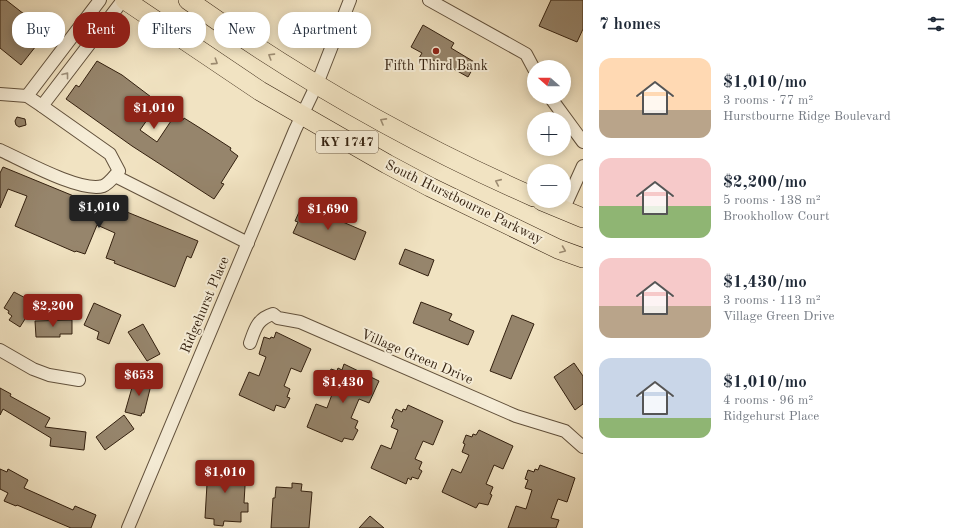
<!DOCTYPE html>
<html lang="en">
<head>
<meta charset="utf-8">
<style>
  body { margin:0; font-family:"Old Standard TT",serif; background:#f2f2f3; color:#1f2937; height:100vh; display:flex; flex-direction:column; font-size:15px; white-space:nowrap }
  * { box-sizing:border-box; margin:0 }
  p { font-size:13px; color:#747a83 }
  .icon { flex:none; width:22px; height:22px; fill:none; stroke:currentColor; stroke-width:2; stroke-linecap:round; stroke-linejoin:round }
  .map { position:relative; flex:1; overflow:hidden }
  .side { display:flex; flex-direction:column; background:#fff; width:380px }
  .side>* { flex:none }
  .guide { position:absolute; left:12px; top:12px; width:380px; height:36px; display:flex; gap:8px }
  .needle { width:26px; rotate:291deg }
  .buttons { position:absolute; left:527px; top:60px; display:grid; gap:8px }
  .buttons a { display:grid; place-items:center; width:44px; height:44px; border-radius:50%; background:#fff; box-shadow:0 2px 10px #0003; font-size:20px }
  .price { position:absolute; translate:-50% -34px; padding:0 9px; border-radius:4px; background:#8f2418; color:#fff; font-size:13px; line-height:26px; filter:drop-shadow(0 1px 2px #0008) }
  .price::after { content:''; position:absolute; left:50%; top:24px; width:12px; height:9px; margin-left:-6px; background:inherit; clip-path:polygon(0 0,100% 0,50% 100%) }
  .price.on { background:#222; color:#fff }
  ul { padding:0; list-style:none }
  li { display:flex; align-items:center; gap:12px; height:100px; padding:0 16px }
  li span { display:grid; place-items:center; flex:none; width:112px; height:80px; border-radius:12px; color:#555 }
  li>.icon { margin-inline-start:auto }
  span .icon { width:48px; height:48px; fill:#fffc; stroke-width:1 }
  li b { font-size:17px }
  h2 { display:flex; justify-content:space-between; align-items:center; height:48px; padding:0 16px; font-size:17px }
  .pill { padding:0 14px; border-radius:16px; background:#fff; box-shadow:0 2px 10px #0003; font-size:14px; line-height:36px }
  .pill.on { background:#8f2418; color:#fff }
  main { display:flex; flex:1; min-height:0 }
  .map>svg:first-child { display:block }
  .building { fill:#96856c; stroke:#33200f }
  .lines { fill:none; stroke-linecap:round; stroke-linejoin:round }
  .street-casing { stroke:#62513c; stroke-width:14 }
  .primary-casing { stroke:#33200f; stroke-width:20 }
  .street { stroke:#f6edd7; stroke-width:12 }
  .primary { stroke:#f1e3c2; stroke-width:19 }
  .oneway { stroke:#9c8b71 }
  .oneway2 { stroke:#9e917d }
  .poi-dot { fill:#8f2418; stroke:#f6edd7; stroke-width:1.5 }
  .labels { text-anchor:middle; dominant-baseline:central; stroke-width:4; stroke-linejoin:round; paint-order:stroke }
  .shield { fill:#f6edd7; stroke:#6e5e4b; stroke-width:1 }
  .shield-label { font-size:13px; font-weight:bold; fill:#33200f }
  .poi-label { font-size:14px; fill:#33200f; stroke:#f6edd7 }
  .street-label { font-size:14px; fill:#33200f; stroke:#f6edd7 }
</style>
</head>
<body>
<main>
<div class="map">
<svg width="583" height="528" viewBox="0 0 583 528">
  <rect width="100%" height="100%" fill="#f1e3c2"/>
  <filter id="stains"><feTurbulence type="fractalNoise" baseFrequency=".005" numOctaves="4"/><feColorMatrix values="0 0 0 0 .2 0 0 0 0 .09 0 0 0 0 .02 0 0 0 .5 -.17"/></filter>
  <radialGradient id="worn" r=".72"><stop offset=".6" stop-color="#630" stop-opacity="0"/><stop offset="1" stop-color="#630" stop-opacity=".3"/></radialGradient>
  <g class="building">
    <path d="M 0,0 L 6,0 L 47,32 L 21,65 L 0,48 Z"/>
    <path d="M 551,0 L 583,0 L 583,29 L 577,42 L 539,26 Z"/>
    <path d="M 423,25 L 454,43 L 451,48 L 476,63 L 468,77 L 443,63 L 441,65 L 430,58 L 428,63 L 419,58 L 422,53 L 411,47 Z"/>
    <path d="M 97,61 L 122,75 L 159,103 L 140,130 L 157,142 L 175,115 L 183,120 L 184,118 L 200,128 L 231,148 L 230,150 L 238,156 L 221,183 L 224,184 L 214,199 L 132,146 L 66,99 L 76,85 L 79,87 Z"/>
    <path d="M 17,117 L 25,119 L 26,125 L 19,127 L 16,125 L 15,121 Z"/>
    <path d="M 3,167 L 120,215 L 122,210 L 198,241 L 191,258 L 187,256 L 175,287 L 114,263 L 115,261 L 106,258 L 115,233 L 97,225 L 85,254 L 76,251 L 75,252 L 15,226 L 27,196 L 8,189 L 0,208 L 0,173 Z"/>
    <path d="M 304,201 L 324,210 L 322,213 L 366,232 L 355,260 L 293,233 L 298,222 L 295,221 Z"/>
    <path d="M 405,249 L 434,260 L 428,276 L 399,264 Z"/>
    <path d="M 14,292 L 35,303 L 20,327 L 9,320 L 12,316 L 8,313 L 9,311 L 4,308 Z"/>
    <path d="M 421,302 L 452,314 L 449,320 L 474,331 L 468,345 L 413,323 Z"/>
    <path d="M 94,303 L 121,315 L 109,344 L 97,339 L 99,332 L 84,325 Z"/>
    <path d="M 512,315 L 534,324 L 511,379 L 490,371 Z"/>
    <path d="M 72,320 L 72,334 L 60,334 L 60,337 L 36,337 L 35,321 Z"/>
    <path d="M 143,324 L 160,354 L 147,361 L 128,332 Z"/>
    <path d="M 276,332 L 311,349 L 301,372 L 291,368 L 284,386 L 290,389 L 287,397 L 290,398 L 285,408 L 276,405 L 274,411 L 239,395 L 249,372 L 259,376 L 266,357 L 259,354 L 264,337 L 270,339 L 271,337 L 274,338 Z"/>
    <path d="M 574,363 L 583,376 L 583,404 L 575,410 L 554,377 Z"/>
    <path d="M 344,364 L 379,381 L 369,403 L 359,399 L 351,418 L 358,421 L 355,428 L 358,430 L 353,440 L 344,438 L 342,442 L 307,427 L 316,404 L 327,408 L 334,389 L 327,386 L 330,378 L 328,377 L 331,369 L 337,371 L 338,368 L 342,370 Z"/>
    <path d="M 135,377 L 152,381 L 144,413 L 142,413 L 141,416 L 125,412 Z"/>
    <path d="M 0,388 L 11,394 L 10,396 L 50,418 L 45,427 L 86,432 L 84,450 L 50,446 L 51,438 L 3,409 L 0,415 Z"/>
    <path d="M 408,405 L 443,421 L 433,445 L 423,441 L 415,459 L 422,462 L 419,469 L 422,471 L 418,479 L 412,477 L 411,480 L 408,478 L 406,484 L 371,468 L 381,445 L 391,449 L 398,430 L 391,427 L 394,420 L 392,418 L 396,409 L 402,412 L 403,409 L 406,410 Z"/>
    <path d="M 124,415 L 134,429 L 105,450 L 96,437 Z"/>
    <path d="M 479,430 L 513,446 L 503,469 L 494,465 L 486,484 L 493,487 L 490,494 L 492,495 L 488,505 L 479,503 L 476,508 L 442,492 L 452,469 L 461,473 L 469,455 L 462,452 L 465,444 L 463,443 L 466,435 L 472,437 L 473,434 L 476,435 Z"/>
    <path d="M 210,465 L 235,466 L 235,468 L 246,469 L 244,503 L 248,503 L 248,512 L 241,512 L 241,522 L 224,521 L 223,526 L 214,525 L 214,519 L 205,518 L 207,484 L 202,484 L 203,474 L 209,475 Z"/>
    <path d="M 540,465 L 575,478 L 567,502 L 558,499 L 551,518 L 559,520 L 556,528 L 508,528 L 516,506 L 526,509 L 532,490 L 525,488 L 528,480 L 525,479 L 528,470 L 534,472 L 535,469 L 538,470 Z"/>
    <path d="M 0,469 L 7,472 L 8,469 L 28,480 L 24,488 L 73,510 L 75,506 L 96,515 L 91,528 L 71,528 L 17,505 L 16,506 L 4,501 L 8,493 L 0,489 Z"/>
    <path d="M 292,483 L 302,484 L 301,491 L 312,492 L 309,528 L 271,528 L 273,498 L 275,498 L 276,487 L 292,488 Z"/>
    <path d="M 370,516 L 384,528 L 359,528 Z"/>
  </g>
  <g class="lines">
    <g class="street-casing">
      <g id="street">
        <path d="M 429,0 L 526,54 L 534,69"/>
        <path d="M 0,94 L 27,96 L 42,106 L 110,154 L 119,171 C 114,176 110,183 103,186 C 81,193 22,160 0,150"/>
        <path d="M 27,96 L 100,0"/>
        <path d="M 550,97 L 583,142"/>
        <path d="M 42,106 L 123,0"/>
        <path d="M 115,176 L 248,243"/>
        <path d="M 563,210 L 583,166"/>
        <path d="M 250,343 C 255,329 257,319 273,314 L 278,318 L 300,322 L 516,416 L 565,431 L 583,447"/>
        <path d="M 0,350 L 33,369 L 49,375 L 79,380"/>
        <path d="M 128,528 L 295,130 L 317,84 L 350,0"/>
      </g>
    </g>
    <g class="primary-casing">
      <g id="primary">
        <path d="M 125,0 L 260,91 L 387,164 L 430,187 L 558,249 L 583,258"/>
        <path d="M 188,0 C 296,77 413,144 534,197"/>
        <path d="M 542,201 L 583,218"/>
      </g>
    </g>
    <use href="#street" class="street"/>
    <use href="#primary" class="primary"/>
  </g>
  <defs><path id="oneway-chevron" d="M-2-3.5L2.5 0L-2 3.5" fill="none" stroke-width="1.6" stroke-linecap="round" stroke-linejoin="round"/></defs>
  <g class="oneway">
    <use href="#oneway-chevron" transform="translate(271 56) rotate(-148)"/>
    <use href="#oneway-chevron" transform="translate(215 62) rotate(33)"/>
    <use href="#oneway-chevron" transform="translate(383 121) rotate(-151)"/>
    <use href="#oneway-chevron" transform="translate(498 182) rotate(-156)"/>
    <use href="#oneway-chevron" transform="translate(563 250) rotate(22)"/>
  </g>
  <use class="oneway2" href="#oneway-chevron" transform="translate(66 75) rotate(-52)"/>
  <circle class="poi-dot" cx="436" cy="51" r="4"/>
  <g class="labels">
    <rect class="shield" x="316" y="131" width="62" height="22" rx="3"/>
    <g class="shield-label">
      <text x="347" y="142">KY 1747</text>
    </g>
    <g class="poi-label">
      <text x="436" y="66">Fifth Third Bank</text>
    </g>
    <g class="street-label">
      <text transform="translate(464 202) rotate(26)">South Hurstbourne Parkway</text>
      <text transform="translate(205 305) rotate(-67)">Ridgehurst Place</text>
      <text transform="translate(417 357) rotate(23)">Village Green Drive</text>
    </g>
  </g>
  <rect width="100%" height="100%" filter="url(#stains)"/>
  <rect width="100%" height="100%" fill="url(#worn)"/>
</svg>
<div class="buttons">
<a><svg class="needle" viewBox="-14 -14 28 28"><path d="M0-13l5 13h-10z" fill="#e53935"/><path d="M0 13l5-13h-10z" fill="#747a83"/></svg></a>
<a>+</a>
<a>−</a>
</div>
<b class="price" style="left:154px;top:130px">$1,010</b>
<b class="price on" style="left:99px;top:229px">$1,010</b>
<b class="price" style="left:328px;top:231px">$1,690</b>
<b class="price" style="left:53px;top:328px">$2,200</b>
<b class="price" style="left:139px;top:397px">$653</b>
<b class="price" style="left:343px;top:404px">$1,430</b>
<b class="price" style="left:225px;top:494px">$1,010</b>
<div class="guide">
<a class="pill">Buy</a>
<a class="pill on">Rent</a>
<a class="pill">Filters</a>
<a class="pill">New</a>
<a class="pill">Apartment</a>
</div>
</div>
<section class="side">
<h2>7 homes<svg class="icon" aria-label="filters" viewBox="0 0 24 24"><path d="M4 7h16M4 17h16"/><circle cx="9" cy="7" r="2"/><circle cx="15" cy="17" r="2"/></svg></h2>
<ul>
<li><span style="background:linear-gradient(#ffd9b3 65%,#b9a48a 0)"><svg class="icon" aria-label="home" viewBox="0 0 24 24"><path d="M3 11l9-7 9 7M6 9v11h12V9"/></svg></span><div><b>$1,010/mo</b><p>3 rooms · 77 m²</p><p>Hurstbourne Ridge Boulevard</p></div></li>
<li><span style="background:linear-gradient(#f6c9c9 60%,#8fb573 0)"><svg class="icon" aria-label="home" viewBox="0 0 24 24"><path d="M3 11l9-7 9 7M6 9v11h12V9"/></svg></span><div><b>$2,200/mo</b><p>5 rooms · 138 m²</p><p>Brookhollow Court</p></div></li>
<li><span style="background:linear-gradient(#f6c9c9 60%,#b9a48a 0)"><svg class="icon" aria-label="home" viewBox="0 0 24 24"><path d="M3 11l9-7 9 7M6 9v11h12V9"/></svg></span><div><b>$1,430/mo</b><p>3 rooms · 113 m²</p><p>Village Green Drive</p></div></li>
<li><span style="background:linear-gradient(#c9d6e8 75%,#8fb573 0)"><svg class="icon" aria-label="home" viewBox="0 0 24 24"><path d="M3 11l9-7 9 7M6 9v11h12V9"/></svg></span><div><b>$1,010/mo</b><p>4 rooms · 96 m²</p><p>Ridgehurst Place</p></div></li>
</ul>
</section>
</main>
</body>
</html>
